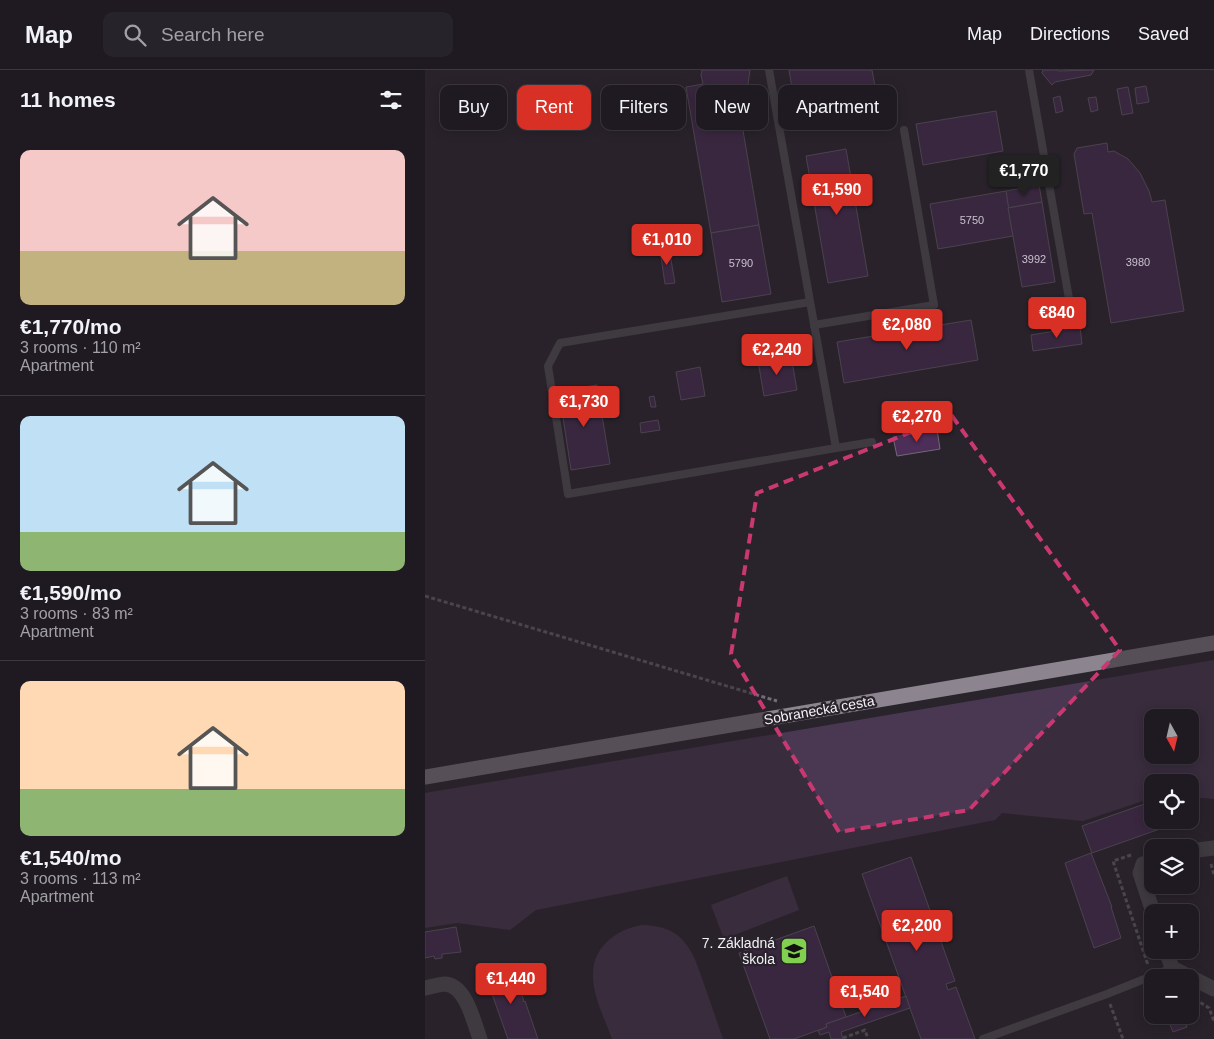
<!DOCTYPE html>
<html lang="en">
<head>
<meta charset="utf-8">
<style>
  body { margin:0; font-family:Helvetica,sans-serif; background:#27232a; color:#f1f3f6; height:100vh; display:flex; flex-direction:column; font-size:19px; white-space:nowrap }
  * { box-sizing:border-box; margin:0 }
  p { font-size:16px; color:#a1a1a5 }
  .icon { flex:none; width:28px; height:28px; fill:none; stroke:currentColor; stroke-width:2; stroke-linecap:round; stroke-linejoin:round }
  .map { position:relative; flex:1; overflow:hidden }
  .details { display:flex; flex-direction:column; background:#1f1a21; width:425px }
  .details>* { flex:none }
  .hud { position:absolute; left:15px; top:15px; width:475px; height:45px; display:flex; gap:10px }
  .needle { width:32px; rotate:172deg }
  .fabs { position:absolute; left:719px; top:639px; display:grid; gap:10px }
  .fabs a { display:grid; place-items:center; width:55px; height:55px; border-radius:10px; background:#1f1a21; box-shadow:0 2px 12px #0003,0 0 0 1px #3c383f; font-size:25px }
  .price { position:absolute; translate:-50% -42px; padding:0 11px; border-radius:5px; background:#d93025; color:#fff; font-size:16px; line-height:32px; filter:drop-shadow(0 1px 2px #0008) }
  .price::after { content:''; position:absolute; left:50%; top:30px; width:15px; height:11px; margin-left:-8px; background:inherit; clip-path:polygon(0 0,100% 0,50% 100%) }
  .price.on { background:#222; color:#fff }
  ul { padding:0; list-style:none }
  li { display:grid; align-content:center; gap:10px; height:265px; padding:0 20px }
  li+li { border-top:1px solid #3c383f }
  li span { display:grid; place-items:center; height:155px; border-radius:10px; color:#555 }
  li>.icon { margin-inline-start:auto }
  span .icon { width:90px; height:90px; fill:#fffc; stroke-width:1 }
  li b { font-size:21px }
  h2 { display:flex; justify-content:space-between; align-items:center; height:60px; padding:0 20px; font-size:21px }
  .chip { padding:0 18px; border-radius:10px; background:#1f1a21; box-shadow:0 2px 12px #0003,0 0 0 1px #3c383f; font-size:18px; line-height:45px }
  .chip.on { background:#d93025; color:#fff }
  header { display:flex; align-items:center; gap:30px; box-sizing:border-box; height:70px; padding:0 25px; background:#1f1a21; border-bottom:1px solid #3c383f }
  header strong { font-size:24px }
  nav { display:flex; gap:28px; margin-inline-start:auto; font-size:18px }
  .search { width:350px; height:45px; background:#27232a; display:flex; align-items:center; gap:12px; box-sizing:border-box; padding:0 18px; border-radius:10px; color:#a1a1a5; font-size:19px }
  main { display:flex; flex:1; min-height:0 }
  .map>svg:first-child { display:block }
  .green { fill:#4a3852; fill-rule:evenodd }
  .building { fill:#4c2e58; stroke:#706974 }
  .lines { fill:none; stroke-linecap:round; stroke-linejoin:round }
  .path { stroke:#726d75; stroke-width:3; stroke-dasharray:4 2.5; stroke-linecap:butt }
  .service { stroke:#59565a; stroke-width:8 }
  .minor { stroke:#59565a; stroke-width:15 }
  .primary { stroke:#8c858f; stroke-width:15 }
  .marked { fill:none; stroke:#ca3872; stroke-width:4; stroke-dasharray:10 6; stroke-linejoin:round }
  .labels { text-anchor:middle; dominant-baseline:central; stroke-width:4.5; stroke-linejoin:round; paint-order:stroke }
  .number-label { font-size:11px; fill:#cac0ce }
  .street-label { font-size:14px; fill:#f4f0f6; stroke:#29232c }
  .poi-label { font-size:14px; fill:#f4f0f6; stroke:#29232c; text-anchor:end }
</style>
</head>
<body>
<header>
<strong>Map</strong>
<div class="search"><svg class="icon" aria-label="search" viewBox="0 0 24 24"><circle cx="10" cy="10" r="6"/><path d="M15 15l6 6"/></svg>Search here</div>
<nav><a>Map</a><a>Directions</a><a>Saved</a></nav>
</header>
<main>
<section class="details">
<h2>11 homes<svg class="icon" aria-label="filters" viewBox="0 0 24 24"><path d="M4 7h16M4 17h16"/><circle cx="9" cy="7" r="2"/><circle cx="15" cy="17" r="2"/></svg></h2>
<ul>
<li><span style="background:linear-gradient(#f6c9c9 65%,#c2b280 0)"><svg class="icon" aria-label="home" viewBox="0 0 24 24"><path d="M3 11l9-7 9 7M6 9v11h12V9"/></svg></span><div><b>€1,770/mo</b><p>3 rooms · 110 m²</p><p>Apartment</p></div></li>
<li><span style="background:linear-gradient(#bfe0f5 75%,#8fb573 0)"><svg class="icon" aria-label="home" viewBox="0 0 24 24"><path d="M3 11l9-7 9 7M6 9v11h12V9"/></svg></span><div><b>€1,590/mo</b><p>3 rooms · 83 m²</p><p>Apartment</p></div></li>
<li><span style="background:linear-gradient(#ffd9b3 70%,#8fb573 0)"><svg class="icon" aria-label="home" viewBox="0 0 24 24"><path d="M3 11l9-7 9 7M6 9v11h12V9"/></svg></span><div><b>€1,540/mo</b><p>3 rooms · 113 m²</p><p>Apartment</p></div></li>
</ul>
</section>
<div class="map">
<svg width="789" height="969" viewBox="0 0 789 969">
  <rect width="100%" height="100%" fill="#29232c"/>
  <g class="green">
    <path d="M 789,590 L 789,729 L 765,727 L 765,712 L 728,712 L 727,728 L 658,751 L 577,743 L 570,750 L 111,840 L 85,860 L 32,853 L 0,858 L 0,723 ZM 728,648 L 765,648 L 765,685 L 728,685 Z"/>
    <path d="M 362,806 L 374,840 L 299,869 L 286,835 Z"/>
    <path d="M 217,855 C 260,856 268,881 280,917 C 286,934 292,952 298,969 L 187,969 C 180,949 168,927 168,906 C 167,878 191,859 217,855 Z"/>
  </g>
  <g class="building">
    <path d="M 277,0 L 325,0 L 323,14 L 317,23 L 312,25 L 334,155 L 286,163 L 261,17 L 278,14 L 276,5 Z"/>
    <path d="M 364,0 L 447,0 L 453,33 L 415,40 L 416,51 L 408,52 L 406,42 L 372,48 Z"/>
    <path d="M 618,0 L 632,0 L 633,1 L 669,0 L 666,5 L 630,12 L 627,15 L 617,3 Z"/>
    <path d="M 721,16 L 724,32 L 712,34 L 710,18 Z"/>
    <path d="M 703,17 L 708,43 L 697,45 L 692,19 Z"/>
    <path d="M 635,26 L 638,41 L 631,43 L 628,28 Z"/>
    <path d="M 671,27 L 673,40 L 666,42 L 663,28 Z"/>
    <path d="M 571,41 L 578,81 L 498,95 L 491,54 Z"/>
    <path d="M 682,73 L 683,82 L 689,81 L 703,89 L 715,103 L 724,121 L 727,132 L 740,130 L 759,241 L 686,253 L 667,143 L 659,144 L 649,84 L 652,78 Z"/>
    <path d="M 421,79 L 443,206 L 403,213 L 381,86 Z"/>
    <path d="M 614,115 L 617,132 L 583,138 L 581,121 Z"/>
    <path d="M 581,121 L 588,166 L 513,179 L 505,134 Z"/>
    <path d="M 617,132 L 630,212 L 597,217 L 583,138 Z"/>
    <path d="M 334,155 L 346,224 L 297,232 L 286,163 Z"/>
    <path d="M 244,178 L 250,213 L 240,214 L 235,180 Z"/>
    <path d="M 546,250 L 553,290 L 419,313 L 412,272 Z"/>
    <path d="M 655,257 L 657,274 L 608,281 L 606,265 Z"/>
    <path d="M 366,286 L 372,320 L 339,326 L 333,291 Z"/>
    <path d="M 275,297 L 280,326 L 256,330 L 251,302 Z"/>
    <path d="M 172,315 L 185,394 L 146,400 L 134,321 Z"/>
    <path d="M 229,326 L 231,337 L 226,337 L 224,327 Z"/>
    <path d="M 233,350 L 235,360 L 216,363 L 215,353 Z"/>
    <path d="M 512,359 L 515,379 L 472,386 L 468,367 Z"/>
    <path d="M 728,731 L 728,750 L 744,750 L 746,755 L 667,783 L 657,756 Z"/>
    <path d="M 666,783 L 687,837 L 686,837 L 696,868 L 669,878 L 640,793 Z"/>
    <path d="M 486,787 L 530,911 L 521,914 L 523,920 L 531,917 L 550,969 L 496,969 L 437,804 Z"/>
    <path d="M 389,856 L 421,947 L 401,954 L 402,957 L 369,969 L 345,969 L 314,883 Z"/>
    <path d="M 31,857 L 36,882 L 17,884 L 17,888 L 10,889 L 9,886 L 0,888 L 0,862 Z"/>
    <path d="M 87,895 L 86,897 L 90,908 L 92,908 L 99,932 L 100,931 L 113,969 L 83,969 L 60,904 Z"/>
    <path d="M 481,926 L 485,938 L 416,962 L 418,969 L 406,969 L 404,962 L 395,965 L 393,961 L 402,957 L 401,954 Z"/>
    <path d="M 741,945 L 758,945 L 762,957 L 748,962 Z"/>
  </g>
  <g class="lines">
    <g class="path">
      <path d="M 0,526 L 352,631"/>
      <path d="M 733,776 L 753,769"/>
      <path d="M 706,785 L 688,791 L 723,895"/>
      <path d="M 786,794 L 789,805"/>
      <path d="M 770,929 L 784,938 L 789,951"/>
      <path d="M 685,934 L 698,969"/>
      <path d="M 418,968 L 440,960 L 443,969"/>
    </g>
    <g class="service">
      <path d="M 344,0 L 411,378 L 143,424 L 123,296 L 135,273 L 385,232"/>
      <path d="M 604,0 L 646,240"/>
      <path d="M 389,255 L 509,235 L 479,60"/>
      <path d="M 411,378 L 447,372"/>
      <path d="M 558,969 L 682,924 L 747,898"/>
    </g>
    <g class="minor">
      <path d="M 765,781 L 789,778"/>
      <path d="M 728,791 L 718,794 L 715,803 L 728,842"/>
      <path d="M 741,880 L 747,898 L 789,919"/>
      <path d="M 0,918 C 6,917 14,914 20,914 C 41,915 49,953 55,969"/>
    </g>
    <path class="primary" d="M 0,707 L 789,573"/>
  </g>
  <path d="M0 0H789V969H0ZM 527,346 L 695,580 L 544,740 L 414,762 L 306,584 L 332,423 Z" fill="#29232c" fill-opacity=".55" fill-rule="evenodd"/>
  <path class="marked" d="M 527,346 L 695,580 L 544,740 L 414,762 L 306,584 L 332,423 Z"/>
  <defs>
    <g id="school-square" transform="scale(1.4375)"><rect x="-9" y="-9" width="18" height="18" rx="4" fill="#81d050" stroke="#29232c"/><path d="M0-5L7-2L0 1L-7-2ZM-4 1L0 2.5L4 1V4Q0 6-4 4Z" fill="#111"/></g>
  </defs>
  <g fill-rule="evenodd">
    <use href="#school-square" x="369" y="881"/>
  </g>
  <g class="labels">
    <g class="number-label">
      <text x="547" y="150">5750</text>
      <text x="609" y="189">3992</text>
      <text x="713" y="192">3980</text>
      <text x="316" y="193">5790</text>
    </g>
    <g class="street-label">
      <text transform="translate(394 640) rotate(-10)">Sobranecká cesta</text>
    </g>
    <g class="poi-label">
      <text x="350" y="873">7. Základná<tspan x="350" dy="16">škola</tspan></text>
    </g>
  </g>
</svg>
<div class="fabs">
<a><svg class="needle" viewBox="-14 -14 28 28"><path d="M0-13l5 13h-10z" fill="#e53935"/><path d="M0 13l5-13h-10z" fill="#a1a1a5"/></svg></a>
<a><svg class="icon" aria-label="locate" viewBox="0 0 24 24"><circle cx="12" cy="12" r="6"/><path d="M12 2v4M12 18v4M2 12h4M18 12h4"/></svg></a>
<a><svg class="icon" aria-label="layers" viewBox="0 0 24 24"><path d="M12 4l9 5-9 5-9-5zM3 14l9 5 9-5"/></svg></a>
<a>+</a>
<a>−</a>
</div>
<b class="price on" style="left:599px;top:127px">€1,770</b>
<b class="price" style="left:412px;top:146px">€1,590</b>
<b class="price" style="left:242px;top:196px">€1,010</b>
<b class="price" style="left:632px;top:269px">€840</b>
<b class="price" style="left:482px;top:281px">€2,080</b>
<b class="price" style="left:352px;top:306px">€2,240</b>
<b class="price" style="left:159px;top:358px">€1,730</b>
<b class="price" style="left:492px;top:373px">€2,270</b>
<b class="price" style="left:492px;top:882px">€2,200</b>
<b class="price" style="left:86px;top:935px">€1,440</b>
<b class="price" style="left:440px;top:948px">€1,540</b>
<div class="hud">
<a class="chip">Buy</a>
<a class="chip on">Rent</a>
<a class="chip">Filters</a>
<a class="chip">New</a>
<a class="chip">Apartment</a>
</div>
</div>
</main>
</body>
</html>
